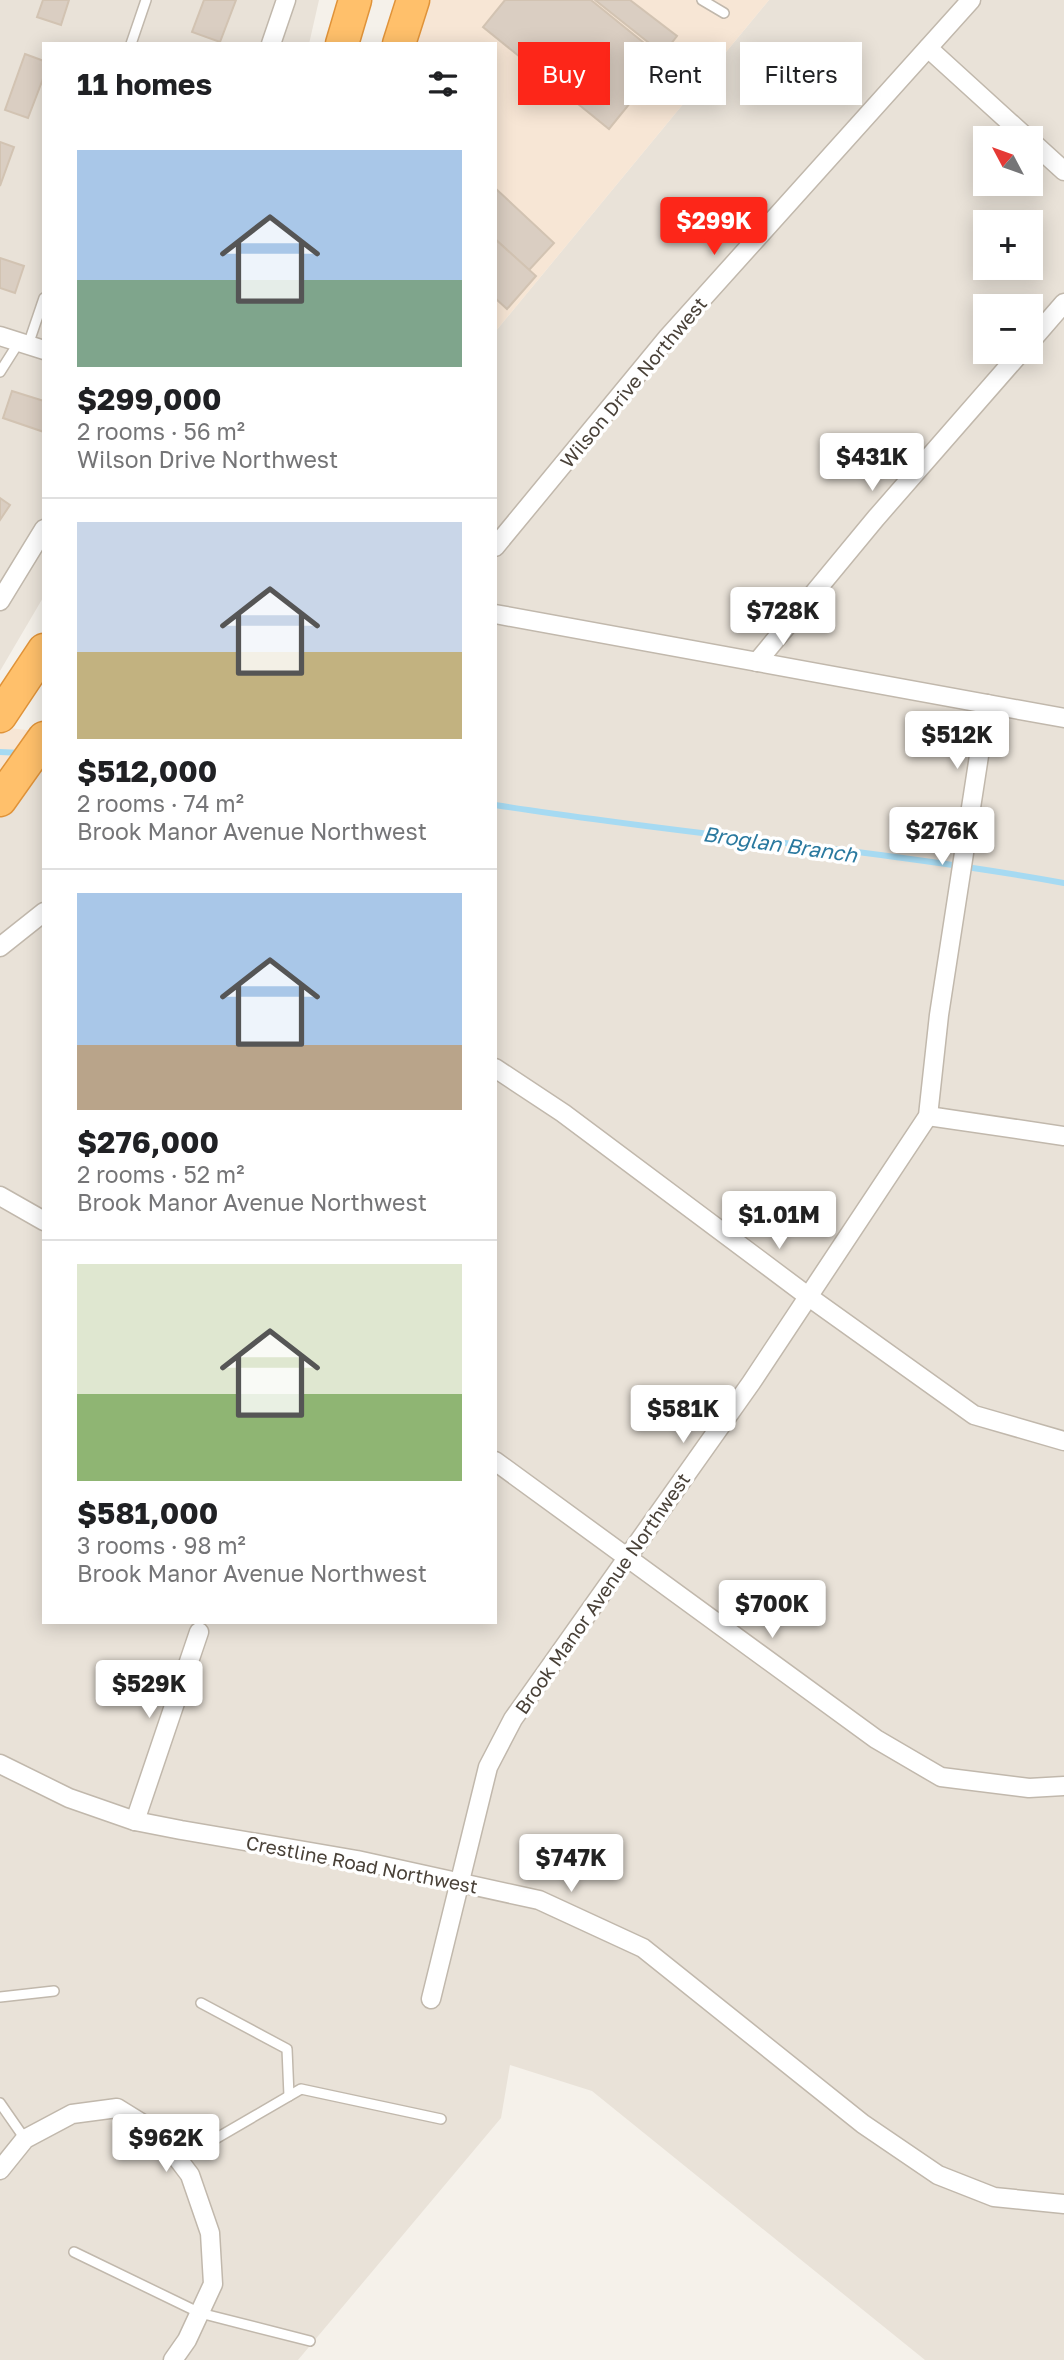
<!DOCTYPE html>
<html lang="en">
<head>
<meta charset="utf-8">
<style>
  body { margin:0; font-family:"Golos Text",sans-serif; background:#f6f6f6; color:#202124; height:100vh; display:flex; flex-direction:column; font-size:26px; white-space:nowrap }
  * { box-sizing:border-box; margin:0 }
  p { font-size:23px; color:#757577 }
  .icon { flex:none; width:38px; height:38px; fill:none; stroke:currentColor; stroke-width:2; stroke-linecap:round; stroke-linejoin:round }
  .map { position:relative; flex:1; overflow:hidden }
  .panel { position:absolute; left:42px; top:42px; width:455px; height:1582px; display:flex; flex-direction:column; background:#fff; border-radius:0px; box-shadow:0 4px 18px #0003 }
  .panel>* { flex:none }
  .hud { position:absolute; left:518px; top:42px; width:441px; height:63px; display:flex; gap:14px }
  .needle { width:46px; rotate:311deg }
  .controls { position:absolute; left:973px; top:126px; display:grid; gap:14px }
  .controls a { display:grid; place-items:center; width:70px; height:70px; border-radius:0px; background:#fff; box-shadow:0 4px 18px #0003; font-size:35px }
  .price { position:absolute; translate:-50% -60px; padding:0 16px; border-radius:7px; background:#fff; color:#222; font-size:23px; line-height:46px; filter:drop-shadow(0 2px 4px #0008) }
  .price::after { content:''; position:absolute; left:50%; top:42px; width:21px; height:16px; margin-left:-10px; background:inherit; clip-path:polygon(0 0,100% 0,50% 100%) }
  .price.selected { background:#fd2619; color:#fff }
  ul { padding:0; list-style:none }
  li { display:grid; align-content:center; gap:14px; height:371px; padding:0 35px }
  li+li { border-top:2px solid #e0e0e0 }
  li span { display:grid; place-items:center; height:217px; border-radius:0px; color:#555 }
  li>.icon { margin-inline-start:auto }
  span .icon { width:126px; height:126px; fill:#fffc; stroke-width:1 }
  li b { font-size:30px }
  h2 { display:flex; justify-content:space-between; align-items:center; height:84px; padding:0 35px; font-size:30px }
  .chip { padding:0 24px; border-radius:0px; background:#fff; box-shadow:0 4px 18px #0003; font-size:24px; line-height:63px }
  .chip.selected { background:#fd2619; color:#fff }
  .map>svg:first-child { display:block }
  .residential { fill:#e9e2d8; fill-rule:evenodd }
  .commercial { fill:#f7e6d5 }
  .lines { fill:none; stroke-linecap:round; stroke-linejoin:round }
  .stream { stroke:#a6daf2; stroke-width:6 }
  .building { fill:#dacec2; stroke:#d2c3b2; stroke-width:2 }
  .lane-casing { stroke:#c1b8ac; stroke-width:12 }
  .street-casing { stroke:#c1b8ac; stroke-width:21 }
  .highway-casing { stroke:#e09339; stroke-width:35 }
  .lane { stroke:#fff; stroke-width:9 }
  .street { stroke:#fff; stroke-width:18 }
  .highway { stroke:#ffc06b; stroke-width:32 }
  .labels { text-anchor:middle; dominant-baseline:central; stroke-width:7; stroke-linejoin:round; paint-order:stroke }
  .street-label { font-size:19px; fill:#494138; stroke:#fff }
  .water-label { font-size:21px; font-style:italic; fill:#2a799f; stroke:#fff }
</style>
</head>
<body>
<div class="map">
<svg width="1064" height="2360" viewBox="0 0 1064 2360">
  <rect width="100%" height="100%" fill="#f5f1ea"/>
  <g class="residential">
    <path d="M 0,0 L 319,0 L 309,44 L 44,44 L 44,596 L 0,671 Z"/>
    <path d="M 769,0 L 1064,0 L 1064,2360 L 925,2360 L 592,2091 L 510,2065 L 501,2118 L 298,2360 L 0,2360 L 0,796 L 44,744 L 44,1622 L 495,1622 L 495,332 ZM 985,138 L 1031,138 L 1031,184 L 985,184 ZM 985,222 L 1031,222 L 1031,268 L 985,268 ZM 985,306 L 1031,306 L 1031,352 L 985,352 Z"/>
  </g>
  <g class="commercial">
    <path d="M 412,0 L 769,0 L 495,332 L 495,44 L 402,44 Z"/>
    <path d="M 0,727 L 44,732 L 0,796 Z"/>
  </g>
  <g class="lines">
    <g class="stream">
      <path d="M 0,752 L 23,753"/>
      <path d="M 495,805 C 684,835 876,849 1064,883"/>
    </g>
  </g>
  <g class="building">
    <path d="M 43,0 L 69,0 L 61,25 L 37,17 Z"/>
    <path d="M 204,0 L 236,0 L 220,42 L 192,32 Z"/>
    <path d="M 505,0 L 591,0 L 665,60 L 609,129 L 483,27 Z"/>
    <path d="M 595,0 L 630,0 L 677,36 L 663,54 Z"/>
    <path d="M 25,54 L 44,61 L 44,76 L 28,118 L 5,110 Z"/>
    <path d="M 0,142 L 14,147 L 0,186 Z"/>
    <path d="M 495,188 L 554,243 L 529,270 L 495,239 Z"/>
    <path d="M 495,239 L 536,276 L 507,309 L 495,298 Z"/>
    <path d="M 0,258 L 24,266 L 15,293 L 0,288 Z"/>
    <path d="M 12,391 L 44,401 L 44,432 L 3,418 Z"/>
    <path d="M 0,498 L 10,505 L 0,520 Z"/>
  </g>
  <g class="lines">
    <g class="lane-casing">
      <g id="lane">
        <path d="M 702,0 L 724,13"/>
        <path d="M 131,44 L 146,0"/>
        <path d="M 28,345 L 44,298"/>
        <path d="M 0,372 L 19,342"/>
        <path d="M 0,1997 L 54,1991"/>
        <path d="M 201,2003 L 287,2049 L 289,2096"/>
        <path d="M 0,2103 L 25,2139"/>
        <path d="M 179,2160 L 301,2089 L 441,2119"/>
        <path d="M 74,2252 L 200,2313 L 310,2341"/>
      </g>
    </g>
    <g class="street-casing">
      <g id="street">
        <path d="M 271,44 L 286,0"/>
        <path d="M 928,48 L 1027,138"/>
        <path d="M 1031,141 L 1064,171"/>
        <path d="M 0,336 L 44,350"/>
        <path d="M 1031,341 L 1064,303"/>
        <path d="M 495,547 L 668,337 L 971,0"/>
        <path d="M 0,601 L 44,529"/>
        <path d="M 495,614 L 1064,718"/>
        <path d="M 757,662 L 876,518 L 1021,352"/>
        <path d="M 0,947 L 44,912"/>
        <path d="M 495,1068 L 563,1113 L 809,1297 L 974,1415 L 1064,1441"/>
        <path d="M 928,1116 L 1064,1136"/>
        <path d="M 0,1196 L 44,1221"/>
        <path d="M 495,1461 L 876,1739 L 941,1777 L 1029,1788 L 1064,1786"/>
        <path d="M 0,1764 L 69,1798 L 135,1821 L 181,1830 L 357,1860 L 539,1900 L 643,1948 L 863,2124 L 938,2175 L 994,2197 L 1064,2204"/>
        <path d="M 135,1821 L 199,1632"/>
        <path d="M 431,1999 L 488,1767 L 513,1719 L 751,1383 L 928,1116 L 939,1015 L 987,704"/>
        <path d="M 0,2170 L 25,2139 L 72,2114 L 117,2108 L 159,2134 L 190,2175 L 210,2233 L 213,2284 L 187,2340 L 173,2360"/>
      </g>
    </g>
    <g class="highway-casing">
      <g id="highway">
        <path d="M 342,44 L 355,0"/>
        <path d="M 399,44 L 413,0"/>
        <path d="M 0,716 L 44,650"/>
        <path d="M 0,800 L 44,738"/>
      </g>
    </g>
    <use href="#lane" class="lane"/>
    <use href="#street" class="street"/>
    <use href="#highway" class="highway"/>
  </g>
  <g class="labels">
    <g class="street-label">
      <text transform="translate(633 382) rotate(-50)">Wilson Drive Northwest</text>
      <text transform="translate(602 1593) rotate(-55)">Brook Manor Avenue Northwest</text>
      <text transform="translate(362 1864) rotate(11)">Crestline Road Northwest</text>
    </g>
    <g class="water-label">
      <text transform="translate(780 844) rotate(8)">Broglan Branch</text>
    </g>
  </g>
</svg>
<div class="controls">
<a><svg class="needle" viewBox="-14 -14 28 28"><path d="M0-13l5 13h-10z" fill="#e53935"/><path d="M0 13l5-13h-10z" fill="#757577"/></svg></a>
<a>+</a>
<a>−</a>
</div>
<b class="price selected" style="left:714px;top:257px">$299K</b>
<b class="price" style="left:872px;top:493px">$431K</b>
<b class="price" style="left:783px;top:647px">$728K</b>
<b class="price" style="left:957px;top:771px">$512K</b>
<b class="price" style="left:942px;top:867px">$276K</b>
<b class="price" style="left:779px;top:1251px">$1.01M</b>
<b class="price" style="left:683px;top:1445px">$581K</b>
<b class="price" style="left:772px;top:1640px">$700K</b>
<b class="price" style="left:149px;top:1720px">$529K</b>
<b class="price" style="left:571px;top:1894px">$747K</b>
<b class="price" style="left:166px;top:2174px">$962K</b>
<div class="hud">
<a class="chip selected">Buy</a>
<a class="chip">Rent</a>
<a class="chip">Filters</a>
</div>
<section class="panel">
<h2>11 homes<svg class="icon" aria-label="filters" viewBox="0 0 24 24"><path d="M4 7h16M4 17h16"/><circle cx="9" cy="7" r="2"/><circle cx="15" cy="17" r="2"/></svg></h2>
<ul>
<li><span style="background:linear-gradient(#a9c7e8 60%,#7fa58c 0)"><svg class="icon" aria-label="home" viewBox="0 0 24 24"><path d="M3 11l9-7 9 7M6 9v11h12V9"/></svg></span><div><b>$299,000</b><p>2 rooms · 56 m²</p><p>Wilson Drive Northwest</p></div></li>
<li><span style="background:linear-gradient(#c9d6e8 60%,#c2b280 0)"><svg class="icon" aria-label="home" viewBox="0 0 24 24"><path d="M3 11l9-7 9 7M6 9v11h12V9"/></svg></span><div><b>$512,000</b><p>2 rooms · 74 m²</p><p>Brook Manor Avenue Northwest</p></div></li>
<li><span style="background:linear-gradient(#a9c7e8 70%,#b9a48a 0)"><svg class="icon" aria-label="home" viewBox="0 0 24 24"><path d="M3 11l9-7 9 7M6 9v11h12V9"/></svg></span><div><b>$276,000</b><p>2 rooms · 52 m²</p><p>Brook Manor Avenue Northwest</p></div></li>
<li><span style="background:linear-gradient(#dfe7d0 60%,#8fb573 0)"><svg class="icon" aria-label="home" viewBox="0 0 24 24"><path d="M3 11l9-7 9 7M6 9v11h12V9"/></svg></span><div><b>$581,000</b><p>3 rooms · 98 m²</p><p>Brook Manor Avenue Northwest</p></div></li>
</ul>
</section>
</div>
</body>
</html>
